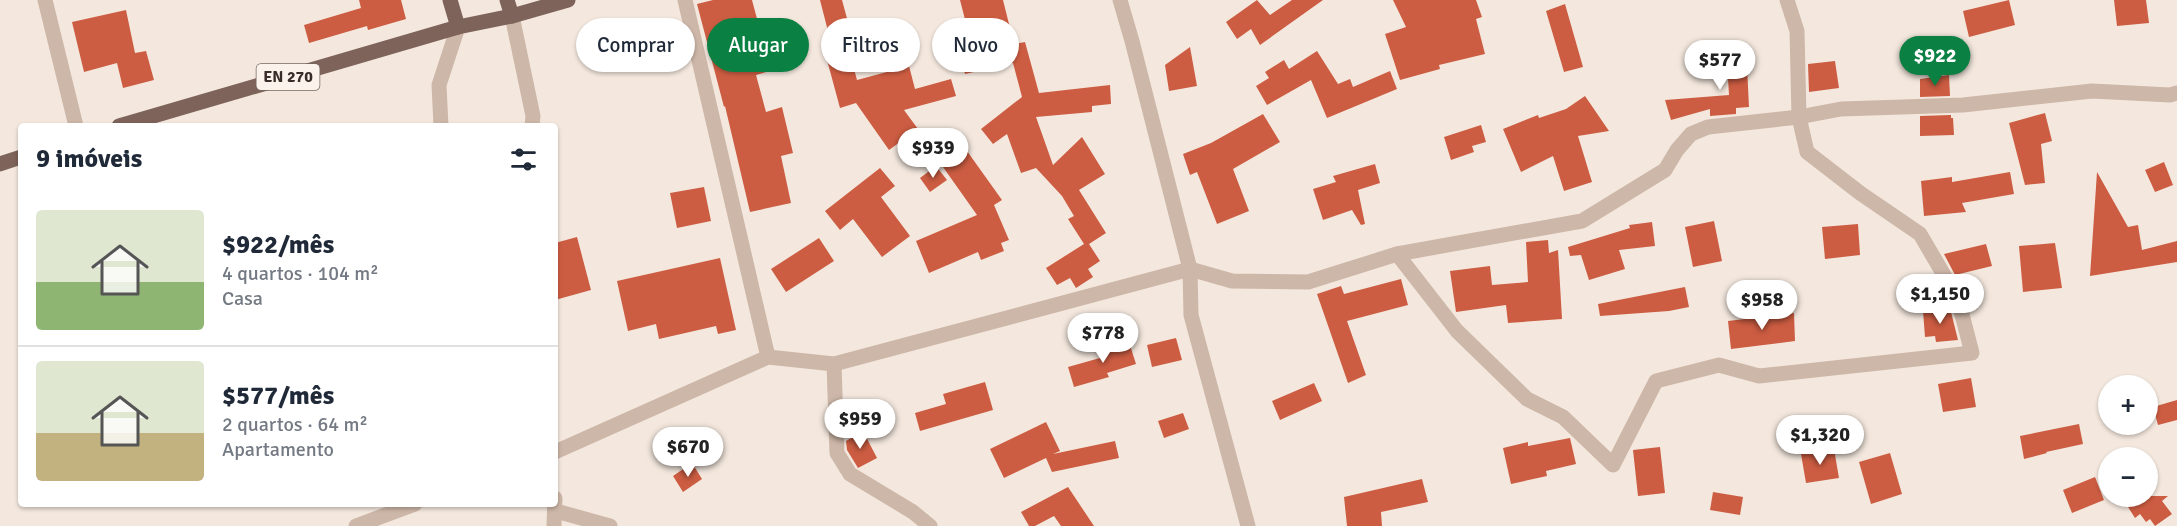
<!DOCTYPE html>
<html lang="pt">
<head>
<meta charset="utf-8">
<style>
  body { margin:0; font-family:Signika,sans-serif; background:#f6f6f7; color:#1f2937; height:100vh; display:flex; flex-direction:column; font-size:22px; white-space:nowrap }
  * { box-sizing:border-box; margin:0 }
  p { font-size:20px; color:#747a83 }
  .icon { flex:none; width:33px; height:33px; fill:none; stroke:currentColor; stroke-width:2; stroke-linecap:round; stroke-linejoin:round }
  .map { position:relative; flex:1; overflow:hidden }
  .side { position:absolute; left:18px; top:123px; width:540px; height:384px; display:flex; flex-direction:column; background:#fff; border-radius:6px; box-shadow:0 2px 4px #0004 }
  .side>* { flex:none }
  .banner { position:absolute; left:576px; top:18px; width:570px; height:54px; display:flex; gap:12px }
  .tools { position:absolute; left:2098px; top:375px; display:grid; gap:12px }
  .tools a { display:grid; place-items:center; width:60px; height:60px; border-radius:50%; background:#fff; box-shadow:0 2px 4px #0004; font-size:30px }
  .price { position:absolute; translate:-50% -51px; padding:0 14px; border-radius:21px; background:#fff; color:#222; font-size:20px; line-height:39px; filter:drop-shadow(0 2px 3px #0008) }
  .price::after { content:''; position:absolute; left:50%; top:36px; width:18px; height:14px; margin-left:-9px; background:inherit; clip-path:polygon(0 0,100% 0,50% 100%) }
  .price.on { background:#0b8043; color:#fff }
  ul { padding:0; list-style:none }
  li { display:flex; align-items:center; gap:18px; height:150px; padding:0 18px }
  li+li { border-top:2px solid #e0e1e3 }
  li span { display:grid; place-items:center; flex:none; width:168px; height:120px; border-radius:6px; color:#555 }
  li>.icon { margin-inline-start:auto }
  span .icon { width:72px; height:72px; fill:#fffc; stroke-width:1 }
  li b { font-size:26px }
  h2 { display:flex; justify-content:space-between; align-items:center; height:72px; padding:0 18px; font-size:26px }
  .pill { padding:0 21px; border-radius:27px; background:#fff; box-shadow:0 2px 4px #0004; font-size:21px; line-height:54px }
  .pill.on { background:#0b8043; color:#fff }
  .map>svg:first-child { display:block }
  .building { fill:#cd5d42 }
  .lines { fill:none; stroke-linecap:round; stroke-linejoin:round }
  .minor { stroke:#cdb7a8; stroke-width:15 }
  .major { stroke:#7d6359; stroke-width:15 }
  .labels { text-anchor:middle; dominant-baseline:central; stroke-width:4.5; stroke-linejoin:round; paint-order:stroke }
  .shield { fill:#fbf3eb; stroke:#746863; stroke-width:1.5 }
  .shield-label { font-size:16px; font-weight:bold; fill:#3a2d29 }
</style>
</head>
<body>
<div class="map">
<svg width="2177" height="526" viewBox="0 0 2177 526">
  <rect width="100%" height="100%" fill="#f4e8de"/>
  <g class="building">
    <path d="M 359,0 L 401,0 L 406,19 L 368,30 L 367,26 L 309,43 L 304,25 L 361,8 Z"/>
    <path d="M 713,0 L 752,0 L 764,45 L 773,43 L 780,68 L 756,75 L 766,112 L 782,107 L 793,153 L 781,156 L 791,203 L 750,212 L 725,106 L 724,107 L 697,4 Z"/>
    <path d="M 820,0 L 842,0 L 851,33 L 830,39 Z"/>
    <path d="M 960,0 L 1003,0 L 1014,44 L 1025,42 L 1039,93 L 1110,85 L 1111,104 L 1092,106 L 1092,112 L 1036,117 L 1053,165 L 1082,137 L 1105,174 L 1079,190 L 1106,233 L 1089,244 L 1100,261 L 1088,269 L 1093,277 L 1076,288 L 1070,278 L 1057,285 L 1046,268 L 1084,244 L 1068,219 L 1074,216 L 1062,196 L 1036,168 L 1021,173 L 1007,134 L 993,144 L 981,129 L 1022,97 L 1013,63 L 965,74 L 957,38 L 969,35 Z"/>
    <path d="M 1257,0 L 1270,15 L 1292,0 L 1323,0 L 1260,45 L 1251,29 L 1237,39 L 1226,22 Z"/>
    <path d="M 1393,0 L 1476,0 L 1482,17 L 1476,19 L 1485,54 L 1439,65 L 1440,69 L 1400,80 L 1385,34 L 1406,27 Z"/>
    <path d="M 2009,0 L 2015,25 L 1969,37 L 1963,11 Z"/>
    <path d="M 2114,0 L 2146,0 L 2149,23 L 2117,26 Z"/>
    <path d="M 1565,4 L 1583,67 L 1564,72 L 1546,11 Z"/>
    <path d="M 126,10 L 135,53 L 146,51 L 154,80 L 123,88 L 117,63 L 84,72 L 72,22 Z"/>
    <path d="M 1746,45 L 1749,107 L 1736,108 L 1736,114 L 1710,116 L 1710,109 L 1671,120 L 1665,100 L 1729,95 L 1726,46 Z"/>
    <path d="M 1190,47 L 1197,86 L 1169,91 L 1165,65 Z"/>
    <path d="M 1317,51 L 1338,84 L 1350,79 L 1353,87 L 1390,71 L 1397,89 L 1327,118 L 1311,80 L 1267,105 L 1256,86 L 1269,78 L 1265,72 L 1284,60 L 1289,69 Z"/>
    <path d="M 850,54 L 857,80 L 909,66 L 915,89 L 951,79 L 956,96 L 904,110 L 918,129 L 889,150 L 856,103 L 840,108 L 827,60 Z"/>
    <path d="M 1835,61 L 1839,88 L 1809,92 L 1808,64 Z"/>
    <path d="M 1949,75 L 1950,96 L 1920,97 L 1920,79 Z"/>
    <path d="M 1585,96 L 1609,131 L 1578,136 L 1592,182 L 1564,191 L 1553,156 L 1521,172 L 1503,129 L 1538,115 L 1539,118 L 1566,109 Z"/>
    <path d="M 2045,113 L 2052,141 L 2041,144 L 2045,183 L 2025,185 L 2009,123 Z"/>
    <path d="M 1263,114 L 1280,142 L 1233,169 L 1249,211 L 1217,224 L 1197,172 L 1190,175 L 1183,154 L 1211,143 Z"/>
    <path d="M 1951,115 L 1951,118 L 1953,118 L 1954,135 L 1920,136 L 1920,116 Z"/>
    <path d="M 1481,125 L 1486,142 L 1472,146 L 1474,152 L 1451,160 L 1444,137 Z"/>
    <path d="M 967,151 L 1002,200 L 994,205 L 1009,240 L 1001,243 L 1004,251 L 981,260 L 978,252 L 929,273 L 916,241 L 977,215 L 943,167 Z"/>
    <path d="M 2164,162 L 2173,185 L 2155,192 L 2145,170 Z"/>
    <path d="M 1375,164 L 1380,183 L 1358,190 L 1365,224 L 1361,225 L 1352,210 L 1323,220 L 1313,189 L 1336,182 L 1333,176 Z"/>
    <path d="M 936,166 L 947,180 L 930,192 L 920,178 Z"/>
    <path d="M 880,168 L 895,186 L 881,197 L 910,236 L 882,257 L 853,219 L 840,230 L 825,211 Z"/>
    <path d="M 2010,172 L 2014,194 L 1962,203 L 1966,212 L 1924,216 L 1921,181 L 1952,177 L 1952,182 Z"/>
    <path d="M 2097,172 L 2128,227 L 2138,225 L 2142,250 L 2177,241 L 2177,262 L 2090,276 Z"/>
    <path d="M 704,187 L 711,221 L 677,228 L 670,193 Z"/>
    <path d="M 1714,221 L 1722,261 L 1693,267 L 1685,227 Z"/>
    <path d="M 1652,222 L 1655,246 L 1619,250 L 1625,269 L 1589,280 L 1581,255 L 1570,256 L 1568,247 L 1630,228 L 1629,225 Z"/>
    <path d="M 1858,224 L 1860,255 L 1825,259 L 1822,227 Z"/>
    <path d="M 577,237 L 591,290 L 555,300 L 555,243 Z"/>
    <path d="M 819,238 L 834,261 L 786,292 L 771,269 Z"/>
    <path d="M 1548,240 L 1549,253 L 1558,250 L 1562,319 L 1508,323 L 1506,305 L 1456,312 L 1450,271 L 1490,266 L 1492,285 L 1528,282 L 1526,242 Z"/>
    <path d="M 2055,243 L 2062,288 L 2023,292 L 2019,246 Z"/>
    <path d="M 1986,244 L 1992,266 L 1955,275 L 1944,254 Z"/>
    <path d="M 720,258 L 736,330 L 718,334 L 716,326 L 659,339 L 656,324 L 628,331 L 617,281 Z"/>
    <path d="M 1401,279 L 1408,305 L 1347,321 L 1366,375 L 1348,383 L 1317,294 L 1341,286 L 1344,294 Z"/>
    <path d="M 1685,287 L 1689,307 L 1669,311 L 1600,316 L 1598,304 Z"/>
    <path d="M 1950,308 L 1958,340 L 1936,342 L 1935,336 L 1925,337 L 1923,311 Z"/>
    <path d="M 1794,313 L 1795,341 L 1731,349 L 1728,321 Z"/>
    <path d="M 1176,338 L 1182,360 L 1152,367 L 1147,345 Z"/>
    <path d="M 1128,339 L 1136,364 L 1107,373 L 1109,377 L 1074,387 L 1068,367 L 1107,356 L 1104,347 Z"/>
    <path d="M 1971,378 L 1976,407 L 1943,412 L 1938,384 Z"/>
    <path d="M 985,382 L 993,410 L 920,431 L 915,413 L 946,404 L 943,394 Z"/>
    <path d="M 1314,383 L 1322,401 L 1280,420 L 1272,401 Z"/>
    <path d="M 2177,400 L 2177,420 L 2158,425 L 2153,407 Z"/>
    <path d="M 1183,413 L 1189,429 L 1164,438 L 1158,421 Z"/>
    <path d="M 1046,422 L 1060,451 L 1053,454 L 1115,441 L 1119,458 L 1052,472 L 1046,458 L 1004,478 L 990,449 Z"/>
    <path d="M 2079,424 L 2083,444 L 2046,452 L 2047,453 L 2024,459 L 2020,436 Z"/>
    <path d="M 863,431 L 877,458 L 858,468 L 847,450 L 846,441 Z"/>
    <path d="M 1570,438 L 1576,464 L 1546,471 L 1547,476 L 1511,484 L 1503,448 L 1528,442 L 1528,446 Z"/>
    <path d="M 1660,447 L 1665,493 L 1638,496 L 1633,450 Z"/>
    <path d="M 1834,449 L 1839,478 L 1806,483 L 1801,454 Z"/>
    <path d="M 1890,453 L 1902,494 L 1871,504 L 1859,462 Z"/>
    <path d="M 692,463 L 702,479 L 683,492 L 673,476 Z"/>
    <path d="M 2095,477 L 2104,500 L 2072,513 L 2063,490 Z"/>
    <path d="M 1422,479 L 1428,502 L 1381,512 L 1382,526 L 1347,526 L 1344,497 Z"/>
    <path d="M 1068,487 L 1094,526 L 1061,526 L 1054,516 L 1035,526 L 1029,526 L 1021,512 Z"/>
    <path d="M 1713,492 L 1743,497 L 1740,515 L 1710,510 Z"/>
    <path d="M 2121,496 L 2168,496 L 2162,501 L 2172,514 L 2155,526 L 2150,519 L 2146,522 L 2140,514 L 2135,518 Z"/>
  </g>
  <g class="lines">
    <g class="minor">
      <path d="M 45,0 L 76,126"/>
      <path d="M 685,0 L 768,357"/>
      <path d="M 1120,0 L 1132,41 L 1190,269 L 1191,315 L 1248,526"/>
      <path d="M 512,16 L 533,116 L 532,126"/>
      <path d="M 441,126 L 439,85 L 458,27"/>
      <path d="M 1397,254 L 1457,331 L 1527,399 L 1563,417 L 1613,465 L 1656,381 L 1719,365 L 1759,376 L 1972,353 L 1958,299 L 1920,234 L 1860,193 L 1807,152 L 1799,117 L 1797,31 L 1787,0"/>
      <path d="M 834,364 L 837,453 L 850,474 L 913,512 L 930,526"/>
      <path d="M 555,452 L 768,357 L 834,364 L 1190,269 L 1232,281 L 1308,282 L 1397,254 L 1582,221 L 1665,170 L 1677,150 L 1691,134 L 1708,127 L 1799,117 L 1841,109 L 1963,105 L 2092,91 L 2170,95 L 2177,93"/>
      <path d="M 556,511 L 610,526"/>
      <path d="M 356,526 L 415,504"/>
      <path d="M 554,526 L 555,498"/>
    </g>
    <g class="major">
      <path d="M 450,0 L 458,27"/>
      <path d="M 507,0 L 512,16"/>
      <path d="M 119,126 L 458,27 L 512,16 L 568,0"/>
      <path d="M 0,164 L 21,157"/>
    </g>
  </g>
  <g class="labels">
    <rect class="shield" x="256.5" y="64" width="63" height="26" rx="4.5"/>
    <g class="shield-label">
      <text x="288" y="77">EN 270</text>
    </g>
  </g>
</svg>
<div class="tools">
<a>+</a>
<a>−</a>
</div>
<b class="price on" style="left:1935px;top:87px">$922</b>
<b class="price" style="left:1720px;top:91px">$577</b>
<b class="price" style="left:933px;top:179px">$939</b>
<b class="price" style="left:1940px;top:325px">$1,150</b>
<b class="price" style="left:1762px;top:331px">$958</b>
<b class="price" style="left:1103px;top:364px">$778</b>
<b class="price" style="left:860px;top:450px">$959</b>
<b class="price" style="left:1820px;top:466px">$1,320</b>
<b class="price" style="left:688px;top:478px">$670</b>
<div class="banner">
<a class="pill">Comprar</a>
<a class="pill on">Alugar</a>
<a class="pill">Filtros</a>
<a class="pill">Novo</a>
</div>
<section class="side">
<h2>9 imóveis<svg class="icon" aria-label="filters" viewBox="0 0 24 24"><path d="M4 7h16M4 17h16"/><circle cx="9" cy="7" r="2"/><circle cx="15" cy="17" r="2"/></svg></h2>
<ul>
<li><span style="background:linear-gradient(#dfe7d0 60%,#8fb573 0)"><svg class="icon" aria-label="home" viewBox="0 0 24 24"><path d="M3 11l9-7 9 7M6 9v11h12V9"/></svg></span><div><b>$922/mês</b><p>4 quartos · 104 m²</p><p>Casa</p></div></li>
<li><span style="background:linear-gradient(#dfe7d0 60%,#c2b280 0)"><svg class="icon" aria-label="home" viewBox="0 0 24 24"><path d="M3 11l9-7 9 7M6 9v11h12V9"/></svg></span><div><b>$577/mês</b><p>2 quartos · 64 m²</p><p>Apartamento</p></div></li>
</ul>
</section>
</div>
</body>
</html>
